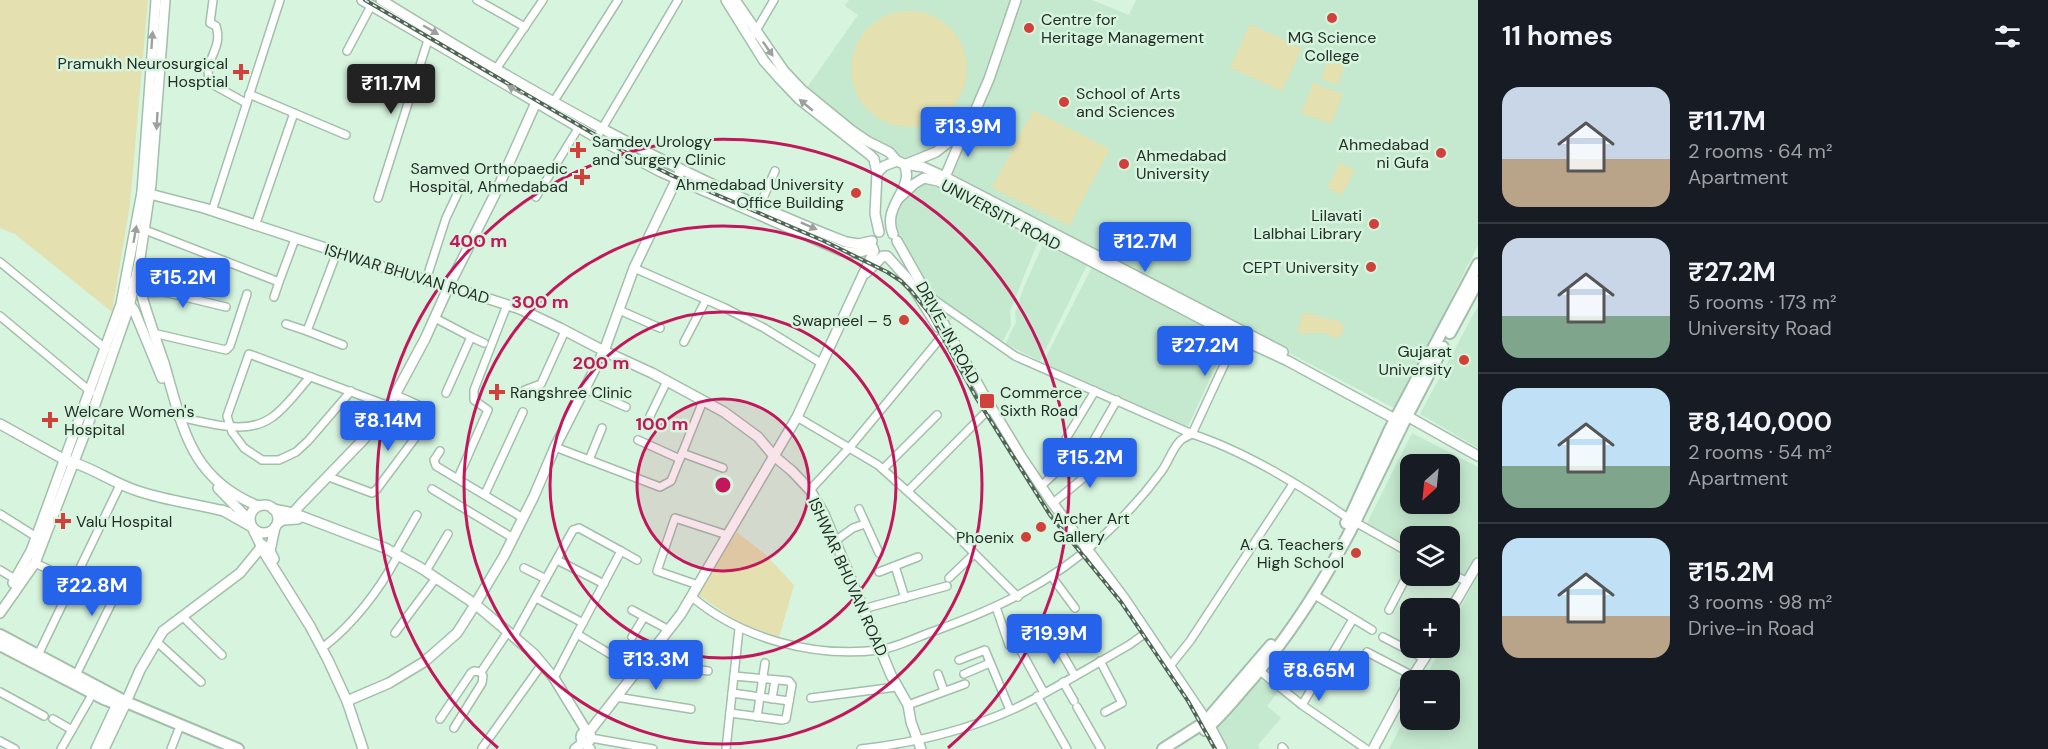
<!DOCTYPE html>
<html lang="en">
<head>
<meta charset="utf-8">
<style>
  body { margin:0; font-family:"DM Sans",sans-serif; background:#20242c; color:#f1f3f6; height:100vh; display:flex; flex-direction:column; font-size:22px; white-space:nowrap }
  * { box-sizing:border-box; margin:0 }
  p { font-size:20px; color:#9ea1a6 }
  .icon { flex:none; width:33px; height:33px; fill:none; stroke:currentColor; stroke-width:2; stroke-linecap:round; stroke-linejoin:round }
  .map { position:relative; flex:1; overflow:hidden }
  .sheet { display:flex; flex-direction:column; background:#171b24; width:570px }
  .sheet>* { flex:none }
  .needle { width:39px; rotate:207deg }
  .controls { position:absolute; left:1400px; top:454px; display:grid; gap:12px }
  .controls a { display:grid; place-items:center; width:60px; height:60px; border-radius:12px; background:#171b24; box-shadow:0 3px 15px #0003; font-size:30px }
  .price { position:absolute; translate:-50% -51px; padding:0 14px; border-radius:6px; background:#2563eb; color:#fff; font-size:20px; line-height:39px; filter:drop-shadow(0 2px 3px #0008) }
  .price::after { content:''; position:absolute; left:50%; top:36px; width:18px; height:14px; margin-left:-9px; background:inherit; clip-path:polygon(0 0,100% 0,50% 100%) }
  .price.on { background:#222; color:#fff }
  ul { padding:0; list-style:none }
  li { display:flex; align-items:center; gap:18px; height:150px; padding:0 24px }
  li+li { border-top:2px solid #363941 }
  li span { display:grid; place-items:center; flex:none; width:168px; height:120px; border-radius:18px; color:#555 }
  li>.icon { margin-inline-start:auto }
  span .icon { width:72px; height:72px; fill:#fffc; stroke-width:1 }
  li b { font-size:26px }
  h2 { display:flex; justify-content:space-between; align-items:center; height:72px; padding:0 24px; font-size:26px }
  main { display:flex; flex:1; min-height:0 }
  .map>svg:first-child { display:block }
  .built { fill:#c5e9cf; fill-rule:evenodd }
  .green { fill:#e4e0af }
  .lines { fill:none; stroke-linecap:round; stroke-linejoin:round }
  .street-casing { stroke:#a3bfab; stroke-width:10 }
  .secondary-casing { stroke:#a3bfab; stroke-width:12 }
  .primary-casing { stroke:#a3bfab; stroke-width:14 }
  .street { stroke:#fff; stroke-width:7 }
  .secondary { stroke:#fff; stroke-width:9 }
  .primary { stroke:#fff; stroke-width:10 }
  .rail-casing { stroke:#526357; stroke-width:4 }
  .rail { stroke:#d6f4de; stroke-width:1.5; stroke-dasharray:4.5; stroke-linecap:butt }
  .oneway { fill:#9ca19d }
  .ring { fill:none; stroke:#c2185b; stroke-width:3 }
  .poi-dot { fill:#cf413a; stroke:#d6f4de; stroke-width:2 }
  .labels { text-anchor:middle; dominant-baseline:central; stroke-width:5; stroke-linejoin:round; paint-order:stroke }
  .poi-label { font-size:16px; fill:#232e26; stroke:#d6f4de; text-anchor:end }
  .street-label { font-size:16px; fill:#232e26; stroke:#d6f4de }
  .centre { fill:#c2185b; stroke:#d6f4de; stroke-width:3 }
  .ring-label { font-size:18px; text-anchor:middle; font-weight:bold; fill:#c2185b; stroke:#d6f4de; stroke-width:5; stroke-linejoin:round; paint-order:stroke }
</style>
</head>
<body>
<main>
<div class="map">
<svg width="1478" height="749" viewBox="0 0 1478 749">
  <rect width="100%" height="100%" fill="#d6f4de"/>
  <g class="built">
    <path d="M 849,0 L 1013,0 L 1006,26 L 971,109 L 951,135 L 920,155 L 906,159 L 884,145 L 869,139 L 806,89 L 858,15 L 845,6 Z"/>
    <path d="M 1019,0 L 1092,0 L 1129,15 L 1136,0 L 1478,0 L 1478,245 L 1396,409 L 950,175 L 1011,32 Z"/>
    <path d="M 928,182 L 1039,239 L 1010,311 L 1011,325 L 1002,343 L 959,315 L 947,322 L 894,227 L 893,218 L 903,200 Z"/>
    <path d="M 1045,240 L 1088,263 L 1040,361 L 1005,344 L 1016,322 L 1015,313 L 1024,287 Z"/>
    <path d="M 1092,267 L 1229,338 L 1187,428 L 1043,363 Z"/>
    <path d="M 1478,306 L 1478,448 L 1420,414 Z"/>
    <path d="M 1412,433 L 1478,467 L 1478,555 L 1464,578 L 1449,570 L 1449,537 L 1410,537 L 1410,549 L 1366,525 ZM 1410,465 L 1449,465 L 1449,504 L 1410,504 Z"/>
    <path d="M 1478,574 L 1478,749 L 1389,749 L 1410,708 L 1410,720 L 1449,720 L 1449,681 L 1424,681 L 1441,648 L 1449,648 L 1449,631 Z"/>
    <path d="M 1259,678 L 1278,692 L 1267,706 L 1281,718 L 1258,745 L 1260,749 L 1227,749 L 1216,727 Z"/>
  </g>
  <g class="green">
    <path d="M 0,0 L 148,0 L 130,204 L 112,312 L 15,234 L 0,228 Z"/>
    <circle cx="909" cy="69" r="58"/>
    <path d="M 1250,24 L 1302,48 L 1282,91 L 1230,68 Z"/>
    <path d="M 1331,52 L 1347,59 L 1337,85 L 1321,79 Z"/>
    <path d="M 1313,83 L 1343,94 L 1331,124 L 1301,113 Z"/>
    <path d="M 1033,110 L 1110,149 L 1069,226 L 992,188 Z"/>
    <path d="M 1340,163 L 1355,170 L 1342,195 L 1327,188 Z"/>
    <path d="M 1307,312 L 1327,319 L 1338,320 L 1344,327 L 1343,332 L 1337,338 C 1330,338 1329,334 1323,333 C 1313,332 1306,336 1298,332 L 1301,316 Z"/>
    <path d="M 737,532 L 766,555 L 794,585 L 779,637 L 741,624 L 697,594 L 715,562 Z"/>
  </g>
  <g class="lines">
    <g class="street-casing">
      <g id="street">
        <path d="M 213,0 L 210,23 L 216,26 C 224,49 202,60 210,83 L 246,103"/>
        <path d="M 477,0 L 525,27"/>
        <path d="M 754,34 L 774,0"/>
        <path d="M 347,51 L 371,6"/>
        <path d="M 494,72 L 543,0"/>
        <path d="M 249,94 L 346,135"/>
        <path d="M 554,101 L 618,0"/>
        <path d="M 600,132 L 678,0"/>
        <path d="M 536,197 L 579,127"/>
        <path d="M 378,198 L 428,40"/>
        <path d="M 760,205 L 775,171"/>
        <path d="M 212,211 L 280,0"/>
        <path d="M 255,226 L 294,113"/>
        <path d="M 145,230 L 279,282 L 295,239"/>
        <path d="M 337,252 L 307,331 L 343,345"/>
        <path d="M 0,262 L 106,349"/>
        <path d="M 634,268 L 725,308 L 764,328 L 821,363"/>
        <path d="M 426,280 L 446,218 L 462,184"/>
        <path d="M 141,293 L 164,292 L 226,307"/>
        <path d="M 929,296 L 1015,356 L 1192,434 C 1244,451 1304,487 1349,519"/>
        <path d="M 274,297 L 279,282"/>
        <path d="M 619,310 L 660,328"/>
        <path d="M 0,316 L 91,392"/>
        <path d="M 435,318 L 471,337 L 446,393"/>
        <path d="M 286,324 L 307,331"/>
        <path d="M 153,333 L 226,350 L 230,346 L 247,294"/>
        <path d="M 471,337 L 484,343"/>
        <path d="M 684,342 L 706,300"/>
        <path d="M 585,389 L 626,407"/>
        <path d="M 525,390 L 541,384 L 565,331"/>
        <path d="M 351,391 L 308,441 L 296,452 L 279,460 L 262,460 L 244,448 L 232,432 L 227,416 L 249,354 L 389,406"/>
        <path d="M 650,416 L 667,381"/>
        <path d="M 178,417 C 207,422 245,436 271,418 C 286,408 298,390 310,377"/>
        <path d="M 797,417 L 878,465 L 955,534 L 1018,597"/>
        <path d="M 638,440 L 680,459"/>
        <path d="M 555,447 L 660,487 L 671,481 L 703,401"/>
        <path d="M 440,451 L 434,460 L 436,466 L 523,518"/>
        <path d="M 682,453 L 723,468"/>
        <path d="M 589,460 L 602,428"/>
        <path d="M 1065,464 L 1079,466 L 1117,400"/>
        <path d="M 883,469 L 937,415"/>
        <path d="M 329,477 L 372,493 L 377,489 L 424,426 L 429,412 L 425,408 L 396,395"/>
        <path d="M 458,478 L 488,410 L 474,400 L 474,390 L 507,305"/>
        <path d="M 1041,486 L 1065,464 L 1058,452 L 1095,391"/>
        <path d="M 432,489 L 513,538"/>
        <path d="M 810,490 L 850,447 L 943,335"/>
        <path d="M 908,491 L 987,411"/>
        <path d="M 485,494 L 523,412"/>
        <path d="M 1053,503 L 1087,475 L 1106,453"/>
        <path d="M 859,509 L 879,553"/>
        <path d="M 0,514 L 38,538"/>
        <path d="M 1355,522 L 1410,553"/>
        <path d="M 835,541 L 853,528 L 865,524"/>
        <path d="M 621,551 L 637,560"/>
        <path d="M 395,553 L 417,515"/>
        <path d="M 557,560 L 604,584"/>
        <path d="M 35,563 L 113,600 L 76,675"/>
        <path d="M 895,566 L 905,598"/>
        <path d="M 524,568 L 546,579"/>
        <path d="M 0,570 L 18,581"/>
        <path d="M 426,571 L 448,534"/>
        <path d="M 879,572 L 918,557"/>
        <path d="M 1449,573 L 1466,581"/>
        <path d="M 1052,577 L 1075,608"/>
        <path d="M 949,578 L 974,554"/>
        <path d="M 698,585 L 657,571 L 675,518 L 727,535"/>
        <path d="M 1313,594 L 1372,630"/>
        <path d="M 692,597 C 742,639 814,658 879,650 C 894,648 911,640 926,634 C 994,610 1049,585 1103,536 C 1124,517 1144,495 1161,472 C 1168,463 1172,449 1180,441 C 1183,438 1188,436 1192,434 L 1238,335"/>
        <path d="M 536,598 L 583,623"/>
        <path d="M 113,600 L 122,583"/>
        <path d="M 996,607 L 1009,645"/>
        <path d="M 863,609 L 947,586"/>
        <path d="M 632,610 L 669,630"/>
        <path d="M 1389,610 L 1410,570"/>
        <path d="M 183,617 L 222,655"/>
        <path d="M 395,633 L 433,582"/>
        <path d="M 514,636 L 573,530 L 579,528 L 621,551 L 577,634"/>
        <path d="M 632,637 L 644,617"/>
        <path d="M 1383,637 L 1425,659"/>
        <path d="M 156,641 L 201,682"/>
        <path d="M 1056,643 L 1075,676"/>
        <path d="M 326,645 C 354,623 379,590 396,559"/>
        <path d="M 1020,649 L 1044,693"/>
        <path d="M 1367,652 L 1413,676"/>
        <path d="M 38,655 L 120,485"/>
        <path d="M 959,660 L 985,650 L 1010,710"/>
        <path d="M 644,661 L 708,671"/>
        <path d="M 1100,661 L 1122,703 L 1105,712"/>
        <path d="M 1170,666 L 1190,641 L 1293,484"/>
        <path d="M 1260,671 L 1302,705 L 1366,749"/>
        <path d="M 938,674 L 944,691"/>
        <path d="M 964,674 L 990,663"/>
        <path d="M 554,678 L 577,634 L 625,663"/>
        <path d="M 1063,682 L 1074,701"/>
        <path d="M 0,692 L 44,716"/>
        <path d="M 732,693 L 789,701"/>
        <path d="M 1037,696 L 1067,749"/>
        <path d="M 616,697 L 691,709"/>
        <path d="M 811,698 L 896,687"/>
        <path d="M 772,699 L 775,680"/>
        <path d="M 908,705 L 965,684"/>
        <path d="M 1302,705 L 1353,619"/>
        <path d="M 1077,707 L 1101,749"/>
        <path d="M 730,713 L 782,720 L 786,719 L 792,685 L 789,681 L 734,676"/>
        <path d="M 757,717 L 765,663"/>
        <path d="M 53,719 L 72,730"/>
        <path d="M 440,719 L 471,673 L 474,671 L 481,672"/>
        <path d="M 454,728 L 482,683 L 483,676 L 481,672 L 505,636"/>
        <path d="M 591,738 L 653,749"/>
        <path d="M 0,741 L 15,749"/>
        <path d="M 1282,747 L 1284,749"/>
        <path d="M 482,748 L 540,667"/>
        <path d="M 61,749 L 93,693"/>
        <path d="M 171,749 L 178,731"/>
        <path d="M 726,749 L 739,629"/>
        <path d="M 861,749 C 914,743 968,730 1016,708 C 1055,689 1092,666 1129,645 L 1143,635"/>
      </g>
    </g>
    <g class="secondary-casing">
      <g id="secondary">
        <path d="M 362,0 L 597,138 L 661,172 L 842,251 L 857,253 L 873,248"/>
        <path d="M 381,0 C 530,92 683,179 846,242 L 858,244 L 872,241"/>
        <path d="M 726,0 L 764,61 L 780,79 L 799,99 L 870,155 L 874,159 L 877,173"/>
        <path d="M 735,0 L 784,71 L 802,90 L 851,130 L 867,141 L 889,152 L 897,161 L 904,164 C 916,189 881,205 893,234"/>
        <path d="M 909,163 L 936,152 L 965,129 L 976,109 L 989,79 L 1016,0"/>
        <path d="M 904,164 L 923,167 L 945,177 L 1283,352"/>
        <path d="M 945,177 L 964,132"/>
        <path d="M 142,192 L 204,208 L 386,268 L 486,298 L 520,309 L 560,328 L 604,351 L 652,373 L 724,412 L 758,437 L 774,456 L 792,471 L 810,490 L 824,514 L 891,675 L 908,705 L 911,722 L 921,749"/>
        <path d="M 898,199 L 914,184 L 924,178 L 938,181 L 1232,335 L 1288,361 L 1395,419"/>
        <path d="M 879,232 L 875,214 L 877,173 L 884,166 L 897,161"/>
        <path d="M 897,241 L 985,397 L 1022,458 L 1051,501 L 1124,598 L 1206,720"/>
        <path d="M 887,256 L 907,278 L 938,327"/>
        <path d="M 866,273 L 883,256"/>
        <path d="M 132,282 L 141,293 C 148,317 156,340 164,363 C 183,427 189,478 258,506"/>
        <path d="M 127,301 L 134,310 L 162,378"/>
        <path d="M 1407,416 L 1478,456"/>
        <path d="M 0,424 L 65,460 C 91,466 112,483 138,491 C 167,501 198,504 228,512"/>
        <path d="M 218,488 L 248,519"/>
        <circle cx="264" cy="519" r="14"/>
        <path d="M 273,509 L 293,513 L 385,548 L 421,568 L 475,604 L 534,654 L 554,678 L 587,732"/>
        <path d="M 222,510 L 252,527 L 265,554 L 310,626 L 328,660 L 347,701 L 363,749"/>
        <path d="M 292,518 L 293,513 L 301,504 L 364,439 L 389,406 L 425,339 L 449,286 L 496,192 L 538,98"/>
        <path d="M 278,523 L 283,520 L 298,519"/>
        <path d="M 274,559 L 270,551 L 275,527"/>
        <path d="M 13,583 L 31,551 L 41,524 L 121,304 L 142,192 L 156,0"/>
        <path d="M 0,613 L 35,563 L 85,433 L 129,307 L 140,258 L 151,184 L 165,0"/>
        <path d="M 1449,613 L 1478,563"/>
        <path d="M 347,701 L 389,683 L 424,662 L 457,633 L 473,608 L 504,556 L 534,496 L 555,447 L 604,351 L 634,268 L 681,170"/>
        <path d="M 126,702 L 140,670 L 163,631 L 240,573 L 263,545"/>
        <path d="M 1210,726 L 1222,749"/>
        <circle cx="586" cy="737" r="5"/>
        <path d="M 589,732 L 681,614 L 797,417 L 874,251"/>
        <path d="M 96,749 L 117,704"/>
        <path d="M 104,749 L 124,707"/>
        <path d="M 575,749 L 584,742 L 590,749"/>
        <path d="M 1373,749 L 1408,684 L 1431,648"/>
      </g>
    </g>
    <g class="primary-casing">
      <g id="primary">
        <path d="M 1450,333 L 1478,281"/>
        <path d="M 1351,515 L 1390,429 L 1478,264"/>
        <path d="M 1357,518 L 1403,424 L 1443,347"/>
        <path d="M 0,635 L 126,702 L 238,749"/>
        <path d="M 0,645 L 104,699 L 120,705"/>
        <path d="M 1211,715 L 1271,645"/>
        <path d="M 1210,726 L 1206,720 L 1202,724 L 1205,730 C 1218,719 1229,706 1240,693 C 1287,641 1325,581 1357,518 L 1351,515 L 1346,523 L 1353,526"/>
        <path d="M 1163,749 L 1202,724"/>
      </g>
    </g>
    <use href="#street" class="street"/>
    <use href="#secondary" class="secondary"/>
    <use href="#primary" class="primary"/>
    <g class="rail-casing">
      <path id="rail" d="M 365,0 L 623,151 L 673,176 L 824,241 L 887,272 L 901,281 L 912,292 L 930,314 L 977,399 L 1050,515 L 1121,602 L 1188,701 L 1215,749"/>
    </g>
    <use href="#rail" class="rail"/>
  </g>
  <defs><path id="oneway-solid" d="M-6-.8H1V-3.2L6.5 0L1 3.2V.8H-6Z" transform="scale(1.5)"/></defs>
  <g class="oneway">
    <use href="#oneway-solid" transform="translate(431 30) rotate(30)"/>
    <use href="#oneway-solid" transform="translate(152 40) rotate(-86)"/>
    <use href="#oneway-solid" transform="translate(768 49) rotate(55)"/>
    <use href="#oneway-solid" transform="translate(515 90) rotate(-150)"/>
    <use href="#oneway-solid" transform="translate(806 105) rotate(-140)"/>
    <use href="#oneway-solid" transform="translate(157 121) rotate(93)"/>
    <use href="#oneway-solid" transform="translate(809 226) rotate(24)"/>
    <use href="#oneway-solid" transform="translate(135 234) rotate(-80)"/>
  </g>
  <circle cx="723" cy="485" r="86" fill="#c2185b" fill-opacity=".12"/>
  <g class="ring">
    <circle cx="723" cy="485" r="86"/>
    <circle cx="723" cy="485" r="173"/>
    <circle cx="723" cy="485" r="259"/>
    <path d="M498 748A346 346 0 1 1 948 748"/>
  </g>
  <g class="poi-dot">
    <circle cx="1332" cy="18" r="6"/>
    <circle cx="1029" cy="28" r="6"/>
    <path d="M238 63h6v6h6v6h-6v6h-6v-6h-6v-6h6z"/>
    <circle cx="1064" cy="102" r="6"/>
    <path d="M575 141h6v6h6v6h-6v6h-6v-6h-6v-6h6z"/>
    <circle cx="1441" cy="153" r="6"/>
    <circle cx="1124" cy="164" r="6"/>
    <path d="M579 168h6v6h6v6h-6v6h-6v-6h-6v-6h6z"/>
    <circle cx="856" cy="193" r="6"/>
    <circle cx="1374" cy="224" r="6"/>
    <circle cx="1371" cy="267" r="6"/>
    <circle cx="904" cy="320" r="6"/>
    <circle cx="1464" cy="360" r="6"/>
    <path d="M494 383h6v6h6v6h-6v6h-6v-6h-6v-6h6z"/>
    <rect x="979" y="393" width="16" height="16" rx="3"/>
    <path d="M47 411h6v6h6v6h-6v6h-6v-6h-6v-6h6z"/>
    <path d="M60 512h6v6h6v6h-6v6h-6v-6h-6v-6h6z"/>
    <circle cx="1041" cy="527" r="6"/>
    <circle cx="1026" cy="537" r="6"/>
    <circle cx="1356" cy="553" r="6"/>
  </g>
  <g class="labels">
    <g class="poi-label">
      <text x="1041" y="19" text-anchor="start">Centre for<tspan x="1041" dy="18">Heritage Management</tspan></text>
      <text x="1332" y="37" text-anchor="middle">MG Science<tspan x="1332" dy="18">College</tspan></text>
      <text x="228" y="63">Pramukh Neurosurgical<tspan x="228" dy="18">Hosptial</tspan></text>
      <text x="1076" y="93" text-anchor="start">School of Arts<tspan x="1076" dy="18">and Sciences</tspan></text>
      <text x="592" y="141" text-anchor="start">Samdev Urology<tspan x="592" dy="18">and Surgery Clinic</tspan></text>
      <text x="1429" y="144">Ahmedabad<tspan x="1429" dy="18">ni Gufa</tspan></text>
      <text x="1136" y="155" text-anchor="start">Ahmedabad<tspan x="1136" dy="18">University</tspan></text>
      <text x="568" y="168">Samved Orthopaedic<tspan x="568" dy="18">Hospital, Ahmedabad</tspan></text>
      <text x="844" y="184">Ahmedabad University<tspan x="844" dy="18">Office Building</tspan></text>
      <text x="1362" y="215">Lilavati<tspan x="1362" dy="18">Lalbhai Library</tspan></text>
      <text x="1359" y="267">CEPT University</text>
      <text x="892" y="320">Swapneel – 5</text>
      <text x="1452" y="351">Gujarat<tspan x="1452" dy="18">University</tspan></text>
      <text x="510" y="392" text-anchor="start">Rangshree Clinic</text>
      <text x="1000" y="392" text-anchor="start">Commerce<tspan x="1000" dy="18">Sixth Road</tspan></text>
      <text x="64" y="411" text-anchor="start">Welcare Women's<tspan x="64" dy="18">Hospital</tspan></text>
      <text x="1053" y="518" text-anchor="start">Archer Art<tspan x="1053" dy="18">Gallery</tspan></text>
      <text x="76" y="521" text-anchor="start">Valu Hospital</text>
      <text x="1014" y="537">Phoenix</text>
      <text x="1344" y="544">A. G. Teachers<tspan x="1344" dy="18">High School</tspan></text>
    </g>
    <g class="street-label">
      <text transform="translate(1001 215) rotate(28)">UNIVERSITY ROAD</text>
      <text transform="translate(407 274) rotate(17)">ISHWAR BHUVAN ROAD</text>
      <text transform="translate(948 333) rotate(61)">DRIVE-IN ROAD</text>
      <text transform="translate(848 577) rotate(66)">ISHWAR BHUVAN ROAD</text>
    </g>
  </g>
  <circle cx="723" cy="485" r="9" class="centre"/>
  <g class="ring-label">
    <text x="478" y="247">400 m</text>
    <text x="540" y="308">300 m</text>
    <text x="601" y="369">200 m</text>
    <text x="662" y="430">100 m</text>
  </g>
</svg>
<div class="controls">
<a><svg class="needle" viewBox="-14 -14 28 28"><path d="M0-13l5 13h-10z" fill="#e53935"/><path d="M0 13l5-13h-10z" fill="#9ea1a6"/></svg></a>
<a><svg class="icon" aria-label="layers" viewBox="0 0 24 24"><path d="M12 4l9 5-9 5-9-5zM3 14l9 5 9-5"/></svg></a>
<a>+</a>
<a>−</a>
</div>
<b class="price on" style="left:391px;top:115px">₹11.7M</b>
<b class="price" style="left:968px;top:158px">₹13.9M</b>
<b class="price" style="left:1145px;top:273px">₹12.7M</b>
<b class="price" style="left:183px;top:309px">₹15.2M</b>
<b class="price" style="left:1205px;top:377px">₹27.2M</b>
<b class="price" style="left:388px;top:452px">₹8.14M</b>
<b class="price" style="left:1090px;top:489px">₹15.2M</b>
<b class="price" style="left:92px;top:617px">₹22.8M</b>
<b class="price" style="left:1054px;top:665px">₹19.9M</b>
<b class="price" style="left:656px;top:691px">₹13.3M</b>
<b class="price" style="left:1319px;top:702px">₹8.65M</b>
</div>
<section class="sheet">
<h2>11 homes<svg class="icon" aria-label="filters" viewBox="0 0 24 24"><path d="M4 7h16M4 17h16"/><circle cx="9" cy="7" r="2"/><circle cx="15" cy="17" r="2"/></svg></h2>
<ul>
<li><span style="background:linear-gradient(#c9d6e8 60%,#b9a48a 0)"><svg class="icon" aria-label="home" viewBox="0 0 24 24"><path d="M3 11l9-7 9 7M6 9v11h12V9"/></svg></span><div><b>₹11.7M</b><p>2 rooms · 64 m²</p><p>Apartment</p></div></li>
<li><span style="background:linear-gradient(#c9d6e8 65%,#7fa58c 0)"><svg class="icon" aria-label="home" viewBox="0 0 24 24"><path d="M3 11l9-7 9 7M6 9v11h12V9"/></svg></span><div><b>₹27.2M</b><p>5 rooms · 173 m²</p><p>University Road</p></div></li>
<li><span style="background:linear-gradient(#bfe0f5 65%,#7fa58c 0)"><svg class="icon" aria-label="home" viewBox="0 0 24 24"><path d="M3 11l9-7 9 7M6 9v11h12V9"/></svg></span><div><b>₹8,140,000</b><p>2 rooms · 54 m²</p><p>Apartment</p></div></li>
<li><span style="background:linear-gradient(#bfe0f5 65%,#b9a48a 0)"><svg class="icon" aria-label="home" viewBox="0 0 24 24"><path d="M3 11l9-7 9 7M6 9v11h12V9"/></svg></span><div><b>₹15.2M</b><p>3 rooms · 98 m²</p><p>Drive-in Road</p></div></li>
</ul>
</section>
</main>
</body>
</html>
